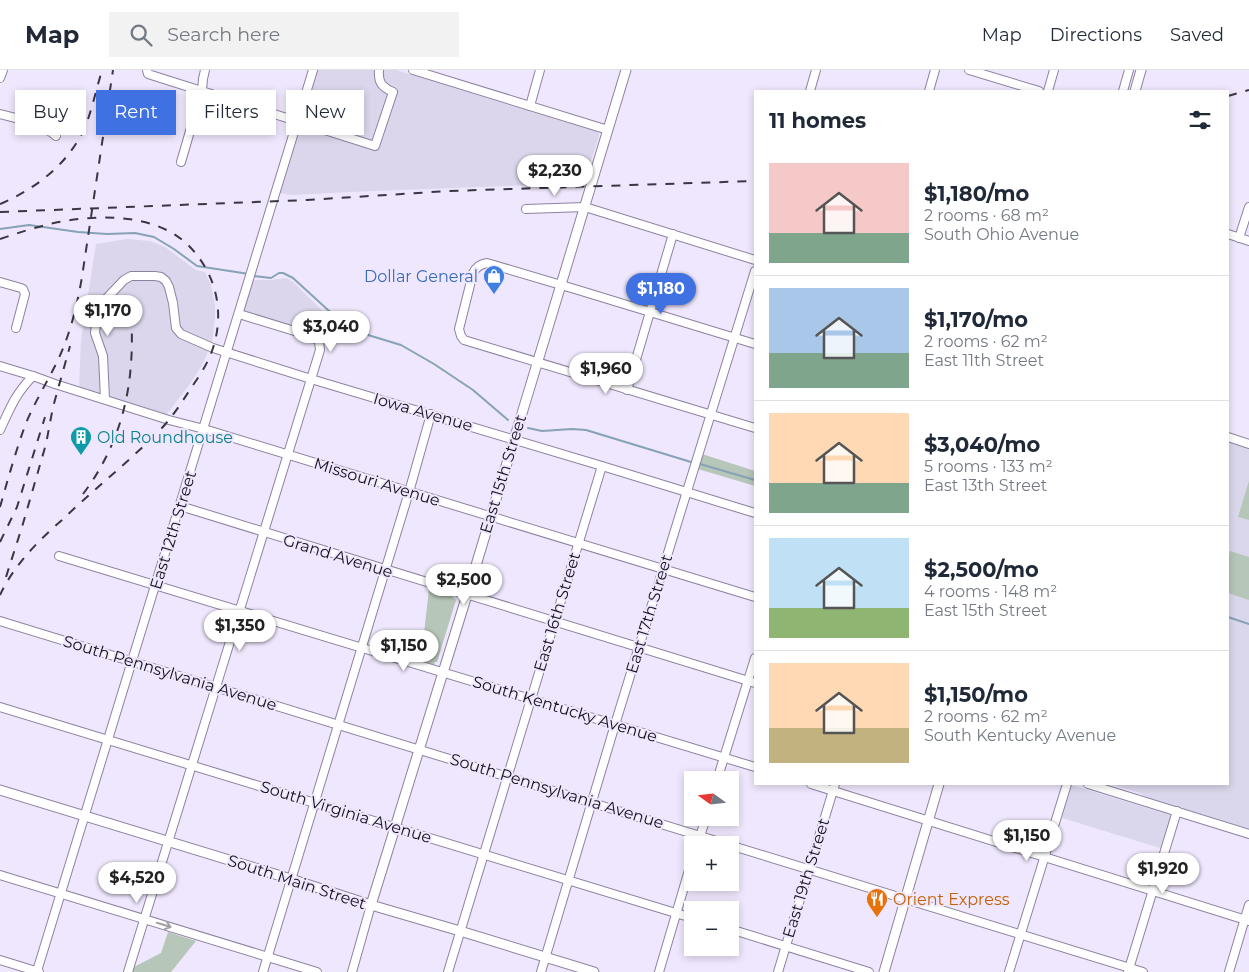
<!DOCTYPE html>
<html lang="en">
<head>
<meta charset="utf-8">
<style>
  body { margin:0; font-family:Montserrat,sans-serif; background:#f2f2f3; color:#1f2937; height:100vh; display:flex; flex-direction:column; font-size:19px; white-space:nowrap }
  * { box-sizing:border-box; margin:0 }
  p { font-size:16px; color:#747a83 }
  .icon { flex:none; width:28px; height:28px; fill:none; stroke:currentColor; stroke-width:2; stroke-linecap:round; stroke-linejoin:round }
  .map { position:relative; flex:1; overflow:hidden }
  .details { position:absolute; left:754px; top:20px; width:475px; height:695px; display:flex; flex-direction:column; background:#fff; border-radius:0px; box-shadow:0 2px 8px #0003 }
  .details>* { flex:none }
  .guide { position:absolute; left:15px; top:20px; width:475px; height:45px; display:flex; gap:10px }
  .needle { width:32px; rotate:285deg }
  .tools { position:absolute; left:684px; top:701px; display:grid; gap:10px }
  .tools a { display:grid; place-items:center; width:55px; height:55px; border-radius:0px; background:#fff; box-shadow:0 2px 8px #0003; font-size:25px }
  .price { position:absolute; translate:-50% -42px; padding:0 11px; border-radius:18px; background:#fff; color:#222; font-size:16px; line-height:32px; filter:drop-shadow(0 1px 2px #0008) }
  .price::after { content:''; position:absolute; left:50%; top:30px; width:15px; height:11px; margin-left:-8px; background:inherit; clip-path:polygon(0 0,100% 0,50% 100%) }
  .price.active { background:#4071e2; color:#fff }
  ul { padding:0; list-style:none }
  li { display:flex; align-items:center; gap:15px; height:125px; padding:0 15px }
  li+li { border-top:1px solid #e0e1e3 }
  li span { display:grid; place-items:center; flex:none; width:140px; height:100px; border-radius:0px; color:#555 }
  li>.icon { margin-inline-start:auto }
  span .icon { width:60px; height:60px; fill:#fffc; stroke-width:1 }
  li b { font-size:21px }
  h2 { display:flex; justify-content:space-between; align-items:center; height:60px; padding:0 15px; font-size:21px }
  .tag { padding:0 18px; border-radius:0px; background:#fff; box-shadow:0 2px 8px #0003; font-size:18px; line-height:45px }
  .tag.active { background:#4071e2; color:#fff }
  header { display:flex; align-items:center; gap:30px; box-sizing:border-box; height:70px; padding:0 25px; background:#fff; border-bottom:1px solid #e0e1e3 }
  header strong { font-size:24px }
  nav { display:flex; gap:28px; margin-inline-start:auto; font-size:18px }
  .search { width:350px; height:45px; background:#f2f2f3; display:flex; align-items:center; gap:12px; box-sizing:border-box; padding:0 18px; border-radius:0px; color:#747a83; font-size:19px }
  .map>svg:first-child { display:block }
  .industrial { fill:#dbd6eb }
  .education { fill:#dad7ec }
  .green { fill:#b6c6b8 }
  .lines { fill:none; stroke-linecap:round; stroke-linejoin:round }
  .stream { stroke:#86a2b6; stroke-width:2 }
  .minor-casing { stroke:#8e82a1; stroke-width:10 }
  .major-casing { stroke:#8e82a1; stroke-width:11 }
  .minor { stroke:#fff; stroke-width:8 }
  .major { stroke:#fff; stroke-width:9 }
  .rail { stroke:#3b3644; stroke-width:2; stroke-dasharray:9 9; stroke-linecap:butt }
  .oneway { stroke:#a19fa4 }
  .labels { text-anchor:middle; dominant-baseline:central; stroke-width:4; stroke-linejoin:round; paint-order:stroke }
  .shop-label { font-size:16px; fill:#366cbe; stroke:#efe7fd; text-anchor:end }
  .street-label { font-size:16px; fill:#15101c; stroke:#efe7fd }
  .culture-label { font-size:16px; fill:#0d838f; stroke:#efe7fd; text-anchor:start }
  .food-label { font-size:16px; fill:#c56008; stroke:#efe7fd; text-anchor:start }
</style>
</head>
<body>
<header>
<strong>Map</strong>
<div class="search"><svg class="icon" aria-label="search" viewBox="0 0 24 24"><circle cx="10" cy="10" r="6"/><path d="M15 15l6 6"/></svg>Search here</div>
<nav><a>Map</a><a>Directions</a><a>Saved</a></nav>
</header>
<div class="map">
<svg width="1249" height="902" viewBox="0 0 1249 902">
  <rect width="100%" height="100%" fill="#efe7fd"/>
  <g class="industrial">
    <path d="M 316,0 L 396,0 L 597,62 L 599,64 L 599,66 L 584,113 L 350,122 L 292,125 L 280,123 Z"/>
    <path d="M 127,169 L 150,171 L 165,177 L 196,200 L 205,202 L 211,215 L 213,225 L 215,236 L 215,248 L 212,273 L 202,295 L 190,314 L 166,345 L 79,318 L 81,270 L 96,174 Z"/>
    <path d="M 286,208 L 292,211 L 332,250 L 326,272 L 242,246 L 253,210 L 271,210 Z"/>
  </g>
  <g class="education">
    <path d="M 1228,372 L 1249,379 L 1249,759 L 1148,728 L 1140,723 L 1110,714 L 1228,714 Z"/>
    <path d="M 1071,715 L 1170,745 L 1171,746 L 1163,779 L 1059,747 L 1070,716 Z"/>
  </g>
  <g class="green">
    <path d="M 702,384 L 755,401 L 755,416 L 698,399 Z"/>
    <path d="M 1249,411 L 1249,450 L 1238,447 Z"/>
    <path d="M 1230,481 L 1249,487 L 1249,530 L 1228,523 L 1228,489 Z"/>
    <path d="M 429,519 L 452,526 L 456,530 L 437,592 L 435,592 L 434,595 L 421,590 Z"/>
    <path d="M 168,862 L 196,871 L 171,902 L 133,902 L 134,897 L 161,883 Z"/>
  </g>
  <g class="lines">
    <g class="stream">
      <path d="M 0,159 L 29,155 L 78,162 L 107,164 L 135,163 L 154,167 L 174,179 L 197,196 L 249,204"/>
      <path d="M 254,206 L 271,208 L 279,203 L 283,203 L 293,208 L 328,240 L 351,257 L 368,265 L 401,275 L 434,294 L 473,320 L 508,350"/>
      <path d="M 528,358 L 542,361 L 572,359 L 586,360 L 691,392"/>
      <path d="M 700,394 L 755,410"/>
      <path d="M 1228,547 L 1249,554"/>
    </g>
    <g class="minor-casing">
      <g id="minor">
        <path d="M 147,0 L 148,4 L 375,76 L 393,22 C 382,17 378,13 379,0"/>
        <path d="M 413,0 L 608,60"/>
        <path d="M 969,0 L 1039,21"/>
        <path d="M 0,8 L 3,0"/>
        <path d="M 810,21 L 816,0"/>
        <path d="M 929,21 L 935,0"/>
        <path d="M 1048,21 L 1054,0"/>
        <path d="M 1123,21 L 1129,0"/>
        <path d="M 530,36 L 540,0"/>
        <path d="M 0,44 C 19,49 41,53 56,66"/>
        <path d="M 181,92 L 202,20 L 203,9 L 205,0"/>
        <path d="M 526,139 L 585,137 L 755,190"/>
        <path d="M 1228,164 L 1249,171"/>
        <path d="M 1239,168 L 1249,137"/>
        <path d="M 0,212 L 21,218 L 23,219 L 25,224 L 16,258"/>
        <path d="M 755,274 L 578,220 L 487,193 C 481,194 476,197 473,203 L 459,259 L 461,266 L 464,270 L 755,358"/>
        <path d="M 0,296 L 33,306 L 55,314 L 169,350 L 204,359 L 755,527"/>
        <path d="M 627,320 L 673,164"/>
        <path d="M 105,329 L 103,286 L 95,263 L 96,254 L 99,241 L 104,231 L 124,210 L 131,206 L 155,206 L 161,207 L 166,211 L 169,217 L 173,233 L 176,258 L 181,264 L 213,278 L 311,309 L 602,396 L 755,443"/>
        <path d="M 0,360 C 10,338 16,323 33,306"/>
        <path d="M 1228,367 L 1249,374"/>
        <path d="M 180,436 L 755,613"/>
        <path d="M 59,486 L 755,697"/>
        <path d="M 0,551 L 1143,902"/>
        <path d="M 0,637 L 692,848"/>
        <path d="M 717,710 L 755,588"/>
        <path d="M 811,714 L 1249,851"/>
        <path d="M 1088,714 L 1249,764"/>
        <path d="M 697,775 L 706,748"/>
        <path d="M 0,805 L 317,902"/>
        <path d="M 730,859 L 869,902"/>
        <path d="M 0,890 L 39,902"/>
        <path d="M 37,901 L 313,0"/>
        <path d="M 128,902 L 320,280 L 319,272 L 314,267 L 239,244"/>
        <path d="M 263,902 L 409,422 L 431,344"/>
        <path d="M 352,902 L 371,835"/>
        <path d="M 448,902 L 602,396"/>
        <path d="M 541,902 L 617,648 L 755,201"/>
        <path d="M 659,902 L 692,790"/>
        <path d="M 778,902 L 835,714"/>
        <path d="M 1009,902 L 1067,714"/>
        <path d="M 1128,902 L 1177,741"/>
        <path d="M 1229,902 L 1249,835"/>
      </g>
    </g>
    <g class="major-casing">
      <g id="major">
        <path d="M 1135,21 L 1141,0"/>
        <path d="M 0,720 L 291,809 L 371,835 L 460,861 L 594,902"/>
        <path d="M 371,835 L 467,525 L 626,0"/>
        <path d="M 884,902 L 939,714"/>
      </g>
    </g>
    <use href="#minor" class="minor"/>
    <use href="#major" class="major"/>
    <g class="rail">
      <path d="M 1228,26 L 1249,20"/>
      <path d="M 0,134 C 38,118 72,91 87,52 C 93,35 97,17 102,0"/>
      <path d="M 0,142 L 307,130 L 449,121 L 755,111"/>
      <path d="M 0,169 C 18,163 36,157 54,153 C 97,144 154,143 187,174 C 216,202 225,241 213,278 C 208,294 198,308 189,321 C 179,337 168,353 154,366 C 125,395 92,421 62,450 C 38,471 14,495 0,525"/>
      <path d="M 83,424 C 112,386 128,341 131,293 C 133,270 131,247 131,224"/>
      <path d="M 0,437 C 8,409 16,380 26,353 C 35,332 47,312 57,292 C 70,265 77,236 82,207 L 113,0"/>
      <path d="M 0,472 L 17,437 L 45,347"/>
      <path d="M 6,507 L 22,457 L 46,374 L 53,337 L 70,276"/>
    </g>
  </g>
  <defs><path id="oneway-shaft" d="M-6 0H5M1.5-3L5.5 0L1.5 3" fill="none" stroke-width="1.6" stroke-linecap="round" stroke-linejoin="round" transform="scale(1.25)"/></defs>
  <use class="oneway" href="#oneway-shaft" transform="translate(164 855) rotate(17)"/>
  <defs>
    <g id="shop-pin" transform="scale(1.125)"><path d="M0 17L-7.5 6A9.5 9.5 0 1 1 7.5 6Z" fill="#3f7fe0" stroke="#efe7fd"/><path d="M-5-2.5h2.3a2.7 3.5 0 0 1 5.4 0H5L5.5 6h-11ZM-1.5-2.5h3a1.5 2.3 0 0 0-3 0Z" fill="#fff"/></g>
    <g id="building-pin" transform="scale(1.125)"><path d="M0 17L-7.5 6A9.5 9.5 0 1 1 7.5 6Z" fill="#0f9aa8" stroke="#efe7fd"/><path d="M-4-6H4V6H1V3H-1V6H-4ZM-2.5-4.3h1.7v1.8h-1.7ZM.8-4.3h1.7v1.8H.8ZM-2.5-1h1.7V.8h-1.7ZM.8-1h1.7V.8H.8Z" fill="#fff"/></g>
    <g id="restaurant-pin" transform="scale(1.125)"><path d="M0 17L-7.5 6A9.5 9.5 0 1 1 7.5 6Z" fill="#e8710a" stroke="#efe7fd"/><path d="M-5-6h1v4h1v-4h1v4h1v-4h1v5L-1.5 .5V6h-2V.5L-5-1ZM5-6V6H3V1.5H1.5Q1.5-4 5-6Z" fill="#fff"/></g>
  </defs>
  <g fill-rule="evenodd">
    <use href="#shop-pin" x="494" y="206"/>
    <use href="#building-pin" x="81" y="367"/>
    <use href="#restaurant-pin" x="877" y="829"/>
  </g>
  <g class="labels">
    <g class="shop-label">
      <text x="478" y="206">Dollar General</text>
    </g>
    <g class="street-label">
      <text transform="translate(423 342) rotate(16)">Iowa Avenue</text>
      <text transform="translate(503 404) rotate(-73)">East 15th Street</text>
      <text transform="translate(377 412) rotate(17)">Missouri Avenue</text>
      <text transform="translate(173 460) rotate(-73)">East 12th Street</text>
      <text transform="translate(338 486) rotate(17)">Grand Avenue</text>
      <text transform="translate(557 542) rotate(-73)">East 16th Street</text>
      <text transform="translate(649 544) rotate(-73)">East 17th Street</text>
      <text transform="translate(170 603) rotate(17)">South Pennsylvania Avenue</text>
      <text transform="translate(565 639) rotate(17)">South Kentucky Avenue</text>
      <text transform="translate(557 721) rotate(17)">South Pennsylvania Avenue</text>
      <text transform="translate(346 742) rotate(17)">South Virginia Avenue</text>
      <text transform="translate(806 808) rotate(-73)">East 19th Street</text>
      <text transform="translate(297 812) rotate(18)">South Main Street</text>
    </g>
    <g class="culture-label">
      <text x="97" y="367">Old Roundhouse</text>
    </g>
    <g class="food-label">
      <text x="893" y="829">Orient Express</text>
    </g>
  </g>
</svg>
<div class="tools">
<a><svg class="needle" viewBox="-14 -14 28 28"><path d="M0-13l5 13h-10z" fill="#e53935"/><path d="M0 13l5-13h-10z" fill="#747a83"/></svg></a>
<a>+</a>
<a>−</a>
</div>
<b class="price" style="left:555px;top:127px">$2,230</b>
<b class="price active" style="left:661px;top:245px">$1,180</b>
<b class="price" style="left:108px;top:267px">$1,170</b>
<b class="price" style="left:331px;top:283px">$3,040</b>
<b class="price" style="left:606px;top:325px">$1,960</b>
<b class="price" style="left:464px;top:536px">$2,500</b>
<b class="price" style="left:240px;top:582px">$1,350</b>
<b class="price" style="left:404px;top:602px">$1,150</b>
<b class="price" style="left:1027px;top:792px">$1,150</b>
<b class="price" style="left:1163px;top:825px">$1,920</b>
<b class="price" style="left:137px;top:834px">$4,520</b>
<div class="guide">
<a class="tag">Buy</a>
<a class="tag active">Rent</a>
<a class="tag">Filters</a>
<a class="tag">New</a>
</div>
<section class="details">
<h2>11 homes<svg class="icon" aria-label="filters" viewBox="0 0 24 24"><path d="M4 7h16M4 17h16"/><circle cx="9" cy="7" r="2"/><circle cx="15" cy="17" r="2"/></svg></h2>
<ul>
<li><span style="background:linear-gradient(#f6c9c9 70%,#7fa58c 0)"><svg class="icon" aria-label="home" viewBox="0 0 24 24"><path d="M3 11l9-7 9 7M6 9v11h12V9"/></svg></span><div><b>$1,180/mo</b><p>2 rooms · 68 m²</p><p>South Ohio Avenue</p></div></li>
<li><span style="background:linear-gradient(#a9c7e8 65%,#7fa58c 0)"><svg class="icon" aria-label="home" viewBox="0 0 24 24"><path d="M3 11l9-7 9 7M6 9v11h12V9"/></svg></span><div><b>$1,170/mo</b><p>2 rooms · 62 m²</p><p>East 11th Street</p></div></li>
<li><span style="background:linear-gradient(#ffd9b3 70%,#7fa58c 0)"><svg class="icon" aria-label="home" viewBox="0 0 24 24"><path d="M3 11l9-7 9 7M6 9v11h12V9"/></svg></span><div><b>$3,040/mo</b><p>5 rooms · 133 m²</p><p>East 13th Street</p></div></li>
<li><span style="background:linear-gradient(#bfe0f5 70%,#8fb573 0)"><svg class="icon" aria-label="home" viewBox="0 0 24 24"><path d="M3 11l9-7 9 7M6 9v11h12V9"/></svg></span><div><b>$2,500/mo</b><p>4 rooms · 148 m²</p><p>East 15th Street</p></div></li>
<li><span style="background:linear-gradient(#ffd9b3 65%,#c2b280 0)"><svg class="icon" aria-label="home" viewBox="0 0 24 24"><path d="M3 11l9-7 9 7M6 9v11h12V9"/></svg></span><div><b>$1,150/mo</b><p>2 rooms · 62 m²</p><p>South Kentucky Avenue</p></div></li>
</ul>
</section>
</div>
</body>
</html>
